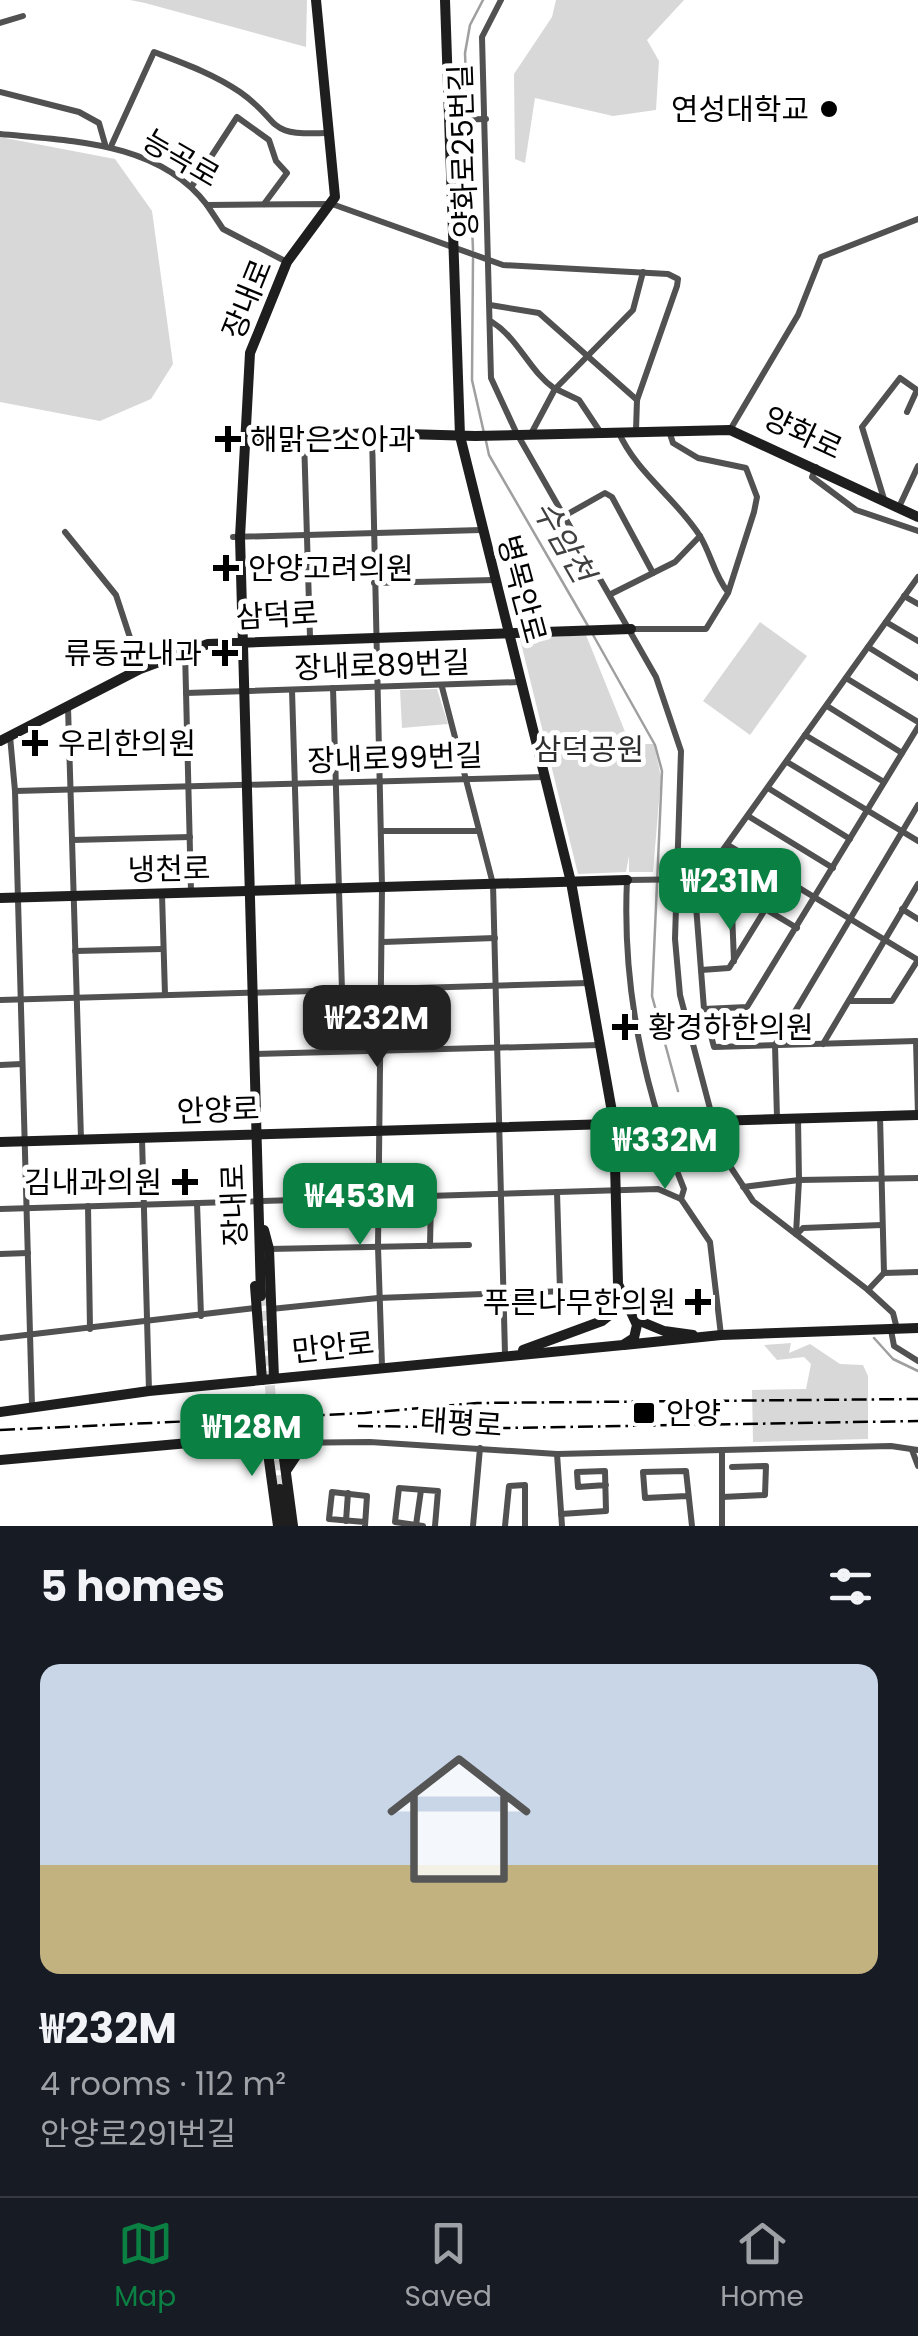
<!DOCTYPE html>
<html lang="en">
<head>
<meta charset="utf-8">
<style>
  body { margin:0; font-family:Poppins,"Noto Sans KR",sans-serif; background:#242831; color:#f1f3f6; height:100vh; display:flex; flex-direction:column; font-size:38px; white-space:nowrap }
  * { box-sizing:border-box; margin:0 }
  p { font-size:32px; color:#9ea1a6 }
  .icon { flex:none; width:55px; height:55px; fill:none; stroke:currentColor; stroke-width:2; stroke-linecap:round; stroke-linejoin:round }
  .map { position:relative; height:1526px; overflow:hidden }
  .side { display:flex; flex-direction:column; background:#171b24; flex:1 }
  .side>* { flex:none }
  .price { position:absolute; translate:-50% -85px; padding:0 22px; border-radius:20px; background:#0b8043; color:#fff; font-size:32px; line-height:65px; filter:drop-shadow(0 2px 5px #0008) }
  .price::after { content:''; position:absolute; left:50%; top:60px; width:30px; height:22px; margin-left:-15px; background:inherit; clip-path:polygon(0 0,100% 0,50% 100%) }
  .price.active { background:#222; color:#fff }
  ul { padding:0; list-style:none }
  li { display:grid; align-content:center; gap:20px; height:530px; padding:0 40px }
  li span { display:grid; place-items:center; height:310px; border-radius:20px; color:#555 }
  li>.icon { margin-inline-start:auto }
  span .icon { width:180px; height:180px; fill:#fffc; stroke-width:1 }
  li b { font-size:42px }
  h2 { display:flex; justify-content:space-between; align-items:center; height:120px; padding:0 40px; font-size:42px }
  .menu { display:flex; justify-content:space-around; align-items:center; height:140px; border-top:2px solid #363941; background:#171b24; font-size:28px; color:#9ea1a6 }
  .menu a { display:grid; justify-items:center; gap:5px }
  .menu .active { color:#0b8043 }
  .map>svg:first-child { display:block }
  .green { fill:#d8d8d8 }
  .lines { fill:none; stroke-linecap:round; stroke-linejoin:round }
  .stream { stroke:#9f9f9f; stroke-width:2.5 }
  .secondary-tunnel { stroke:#d9d9d9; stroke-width:10; stroke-dasharray:10 5; stroke-linecap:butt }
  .street { stroke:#515151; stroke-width:6 }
  .secondary { stroke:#1e1e1e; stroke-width:10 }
  .rail { stroke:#000; stroke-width:2.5; stroke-dasharray:15 5 2.5 5; stroke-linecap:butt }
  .poi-dot { fill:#000; stroke:#fff; stroke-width:4 }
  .labels { text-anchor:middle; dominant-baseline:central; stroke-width:10; stroke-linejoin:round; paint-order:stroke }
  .poi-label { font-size:30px; fill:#000; stroke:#fff; text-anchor:start }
  .street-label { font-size:30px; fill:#000; stroke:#fff }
  .park-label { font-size:30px; fill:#2f2f2f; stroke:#fff }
  .water-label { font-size:32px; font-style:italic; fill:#404040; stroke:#fff }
</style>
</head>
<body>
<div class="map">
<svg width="918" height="1526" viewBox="0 0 918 1526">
  <rect width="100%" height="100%" fill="#fff"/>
  <g class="green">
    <path d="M 130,0 L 307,0 L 306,47 L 145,3 Z"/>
    <path d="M 556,0 L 684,0 L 647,40 L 659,61 L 656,110 L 613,116 L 535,98 L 525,163 L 515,159 L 514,74 L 552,17 Z"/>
    <path d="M 0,137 L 115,159 L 152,211 L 173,364 L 151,399 L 100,421 L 0,402 Z"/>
    <path d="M 760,622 L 807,656 L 750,735 L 703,701 Z"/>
    <path d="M 586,635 L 630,744 L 654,744 L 661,777 L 653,872 L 629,872 L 629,856 L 626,872 L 578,874 L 520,639 Z"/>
    <path d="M 437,689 L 448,724 L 402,728 L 400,690 Z"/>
    <path d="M 791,1343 L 789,1353 L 810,1344 L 840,1364 L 863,1365 L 868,1376 L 868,1439 L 753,1442 L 752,1390 L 806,1389 L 811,1364 L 804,1357 L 777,1360 L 764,1345 Z"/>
  </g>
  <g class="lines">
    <g class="stream">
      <path d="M 473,250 L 465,53 L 470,25 L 483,0"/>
      <path d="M 473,258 L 472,380 L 484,433"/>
      <path d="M 486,441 L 489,455 L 588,626"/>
      <path d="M 592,633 L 655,745 L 662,771 L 652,996 L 678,1091"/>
      <path d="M 874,1338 L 893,1359 L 918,1371"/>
    </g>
    <path class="secondary-tunnel" d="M 261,1296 L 280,1489"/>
    <g class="street">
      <path d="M 501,0 L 482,37 L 491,378 L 516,432 L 656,677 L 681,751 L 675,939 L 680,995 L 722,1154 L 753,1201 L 868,1290 L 893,1313 L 897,1329"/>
      <path d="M 0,23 L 23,16"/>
      <path d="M 0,92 L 79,112 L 99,123 L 105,144"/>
      <path d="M 449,120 L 486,119"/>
      <path d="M 0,134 C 73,141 159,142 207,205 L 332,204 L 503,265 L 668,274 L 678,279 L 677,286 L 637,400 L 636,430"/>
      <path d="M 112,144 L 154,52 C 183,63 214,74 240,92 C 283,122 263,136 326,133"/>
      <path d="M 192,186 L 237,117 L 269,140 L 276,161 L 287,173 L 264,204"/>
      <path d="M 207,205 L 223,229 L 287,262"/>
      <path d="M 490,305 L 539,313 L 637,400"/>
      <path d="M 492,322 C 519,339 529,371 555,389"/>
      <path d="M 558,390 L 579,400 L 599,430"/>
      <path d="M 730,430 L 798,315 L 821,257 L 918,219"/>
      <path d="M 618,431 C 637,474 675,497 700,536 C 711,554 715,577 728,592"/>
      <path d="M 532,432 L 555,389 L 633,310 L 643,272"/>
      <path d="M 372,433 L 382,887 L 378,1247 L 382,1366"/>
      <path d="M 304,438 L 310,637"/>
      <path d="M 816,467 L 812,477 L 856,510 L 918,531"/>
      <path d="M 884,499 L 862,427 L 900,378 L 917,390 L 907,412"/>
      <path d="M 899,507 L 918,466"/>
      <path d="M 566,515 L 605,493 L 612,497 L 653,573 L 611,594"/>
      <path d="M 65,532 L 116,595 L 140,668"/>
      <path d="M 233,537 L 481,530"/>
      <path d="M 653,573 L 675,562 L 700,536"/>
      <path d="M 374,583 L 494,580"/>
      <path d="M 904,596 L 918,604"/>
      <path d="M 886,622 L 918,641"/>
      <path d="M 631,629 L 706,629 L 728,593 L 754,512 L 757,497 L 746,468 L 698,458 L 673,443 L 669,431"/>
      <path d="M 868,647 L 918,678"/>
      <path d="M 185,651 L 191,892"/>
      <path d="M 846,678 L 918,722"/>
      <path d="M 442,687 L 493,884 L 505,1354"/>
      <path d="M 333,688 L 342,991"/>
      <path d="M 292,690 L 298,888"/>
      <path d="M 186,693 L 520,682"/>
      <path d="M 827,706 L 902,753"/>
      <path d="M 68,707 L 81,1139"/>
      <path d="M 805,735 L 884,782"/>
      <path d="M 10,736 L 15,791 L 32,1406"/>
      <path d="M 69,739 L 187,737"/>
      <path d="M 787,762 L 918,841"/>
      <path d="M 768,788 L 850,839"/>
      <path d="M 15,791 L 544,777"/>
      <path d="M 748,816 L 833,868"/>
      <path d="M 381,831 L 479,831"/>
      <path d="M 72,840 L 190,837"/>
      <path d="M 728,845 L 918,960"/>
      <path d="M 707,874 L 797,928"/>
      <path d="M 694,880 L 704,1009 L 714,1047 L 916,1041"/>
      <path d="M 731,888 L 734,961"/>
      <path d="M 162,894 L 165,995"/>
      <path d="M 902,909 L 918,919"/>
      <path d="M 383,942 L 495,938"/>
      <path d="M 75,951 L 163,949"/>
      <path d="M 701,970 L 729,968 L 766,908"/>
      <path d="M 0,1000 L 588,983"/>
      <path d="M 849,1001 L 892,1001 L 918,960"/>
      <path d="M 704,1009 L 747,1007 L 918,727"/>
      <path d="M 916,1041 L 918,1115"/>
      <path d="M 823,1044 L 918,884"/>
      <path d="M 255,1054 L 600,1045"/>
      <path d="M 0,1065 L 22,1064"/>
      <path d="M 880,1116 L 884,1273 L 918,1272"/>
      <path d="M 777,1118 L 775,1045 L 918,805"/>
      <path d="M 798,1119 L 799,1180 L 918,1178"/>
      <path d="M 142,1138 L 149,1391"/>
      <path d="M 743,1187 L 799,1180 L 796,1234"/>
      <path d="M 557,1192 L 560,1291"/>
      <path d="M 197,1203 L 201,1316"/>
      <path d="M 88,1206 L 90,1329"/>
      <path d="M 0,1209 L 658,1189 L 681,1199"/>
      <path d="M 797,1234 L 803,1228 L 882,1225"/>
      <path d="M 430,1246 L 431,1197"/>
      <path d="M 269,1249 L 469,1245"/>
      <path d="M 0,1254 L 28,1253"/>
      <path d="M 868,1290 L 884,1273"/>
      <path d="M 271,1309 L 378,1298 L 565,1291"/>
      <path d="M 891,1330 L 894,1346 L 918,1361"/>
      <path d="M 721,1335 L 710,1242 L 681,1199 L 684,1189 C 644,1091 622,986 627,880 L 702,879 L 918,577"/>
      <path d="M 0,1338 L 255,1308"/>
      <path d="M 275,1443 L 370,1442 L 557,1454 L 891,1446 L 918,1450"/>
      <path d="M 912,1450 L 918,1466"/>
      <path d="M 722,1452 L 722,1526"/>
      <path d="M 557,1454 L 562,1526"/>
      <path d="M 687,1496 L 645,1498 L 643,1472 L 686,1471 L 692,1526"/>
      <path d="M 722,1497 L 765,1495 L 766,1466 L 732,1467"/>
      <path d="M 561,1514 L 606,1511 L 605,1471 L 577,1472 L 578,1487 L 606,1485"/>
      <path d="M 346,1521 L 348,1493"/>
      <path d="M 365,1522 L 329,1519 L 332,1492 L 367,1496 L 365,1526"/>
      <path d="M 416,1525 L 421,1490"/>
      <path d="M 423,1526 L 395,1522 L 399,1488 L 438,1491 L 435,1526"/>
      <path d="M 473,1526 L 480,1448"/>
      <path d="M 505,1526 L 509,1486 L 525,1485 L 525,1526"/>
    </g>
    <g class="secondary">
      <path d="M 445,0 L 460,436 L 571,882 L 614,1123 L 618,1284 L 611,1312"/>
      <path d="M 242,439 L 372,433 L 475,436 L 730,430 L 918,517"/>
      <path d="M 0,741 L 140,669 L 208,644 L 631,629"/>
      <path d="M 0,898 L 627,880"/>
      <path d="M 0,1142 L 918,1115"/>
      <path d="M 264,1230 L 269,1249 L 274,1378"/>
      <path d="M 255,1286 L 262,1380"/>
      <path d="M 261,1296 L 240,537 L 250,353 L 287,262 L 335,197 L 316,0"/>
      <path d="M 635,1319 L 664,1331 L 693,1335"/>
      <path d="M 624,1345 L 721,1335 L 918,1328"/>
      <path d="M 523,1350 L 602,1321 L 616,1310"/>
      <path d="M 0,1412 L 149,1391 L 623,1345 L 634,1338 L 637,1325 L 618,1284"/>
      <path d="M 274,1443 L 283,1451 L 293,1526"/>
      <path d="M 274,1443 L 268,1453 L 278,1526"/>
      <path d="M 0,1460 L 200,1442 L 274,1443"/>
      <path d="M 286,1471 L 306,1441"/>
      <path d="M 280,1489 L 285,1526"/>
    </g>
    <g class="rail">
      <path d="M 358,1426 L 505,1428 L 918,1421"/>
      <path d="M 0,1430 L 365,1413 L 477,1403 L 918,1399"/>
    </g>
  </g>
  <g class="poi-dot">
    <circle cx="829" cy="109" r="10"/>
    <path d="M223 424h10v10h10v10h-10v10h-10v-10h-10v-10h10z"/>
    <path d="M221 553h10v10h10v10h-10v10h-10v-10h-10v-10h10z"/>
    <path d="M220 638h10v10h10v10h-10v10h-10v-10h-10v-10h10z"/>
    <path d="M30 728h10v10h10v10h-10v10h-10v-10h-10v-10h10z"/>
    <path d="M620 1012h10v10h10v10h-10v10h-10v-10h-10v-10h10z"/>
    <path d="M180 1167h10v10h10v10h-10v10h-10v-10h-10v-10h10z"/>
    <path d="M693 1287h10v10h10v10h-10v10h-10v-10h-10v-10h10z"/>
    <rect x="632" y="1401" width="24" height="24" rx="5"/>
  </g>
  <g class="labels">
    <g class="poi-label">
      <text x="809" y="109" text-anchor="end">연성대학교</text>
      <text x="250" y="439">해맑은소아과</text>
      <text x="248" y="568">안양고려의원</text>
      <text x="202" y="653" text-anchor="end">류동균내과</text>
      <text x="58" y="743">우리한의원</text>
      <text x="648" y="1027">황경하한의원</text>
      <text x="162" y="1182" text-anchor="end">김내과의원</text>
      <text x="676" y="1302" text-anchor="end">푸른나무한의원</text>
      <text x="666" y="1413">안양</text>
    </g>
    <g class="street-label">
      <text transform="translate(463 151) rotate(-92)">양화로25번길</text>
      <text transform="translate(181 158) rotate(30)">능곡로</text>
      <text transform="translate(247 299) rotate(-68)">장내로</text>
      <text transform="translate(803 433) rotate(25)">양화로</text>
      <text transform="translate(522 589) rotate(75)">병목안로</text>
      <text transform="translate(277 615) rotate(-3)">삼덕로</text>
      <text transform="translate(382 665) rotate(-2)">장내로89번길</text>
      <text transform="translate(395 758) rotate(-2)">장내로99번길</text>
      <text transform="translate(169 869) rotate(-1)">냉천로</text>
      <text transform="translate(218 1110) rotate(-2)">안양로</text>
      <text transform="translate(234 1205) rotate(-92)">장내로</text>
      <text transform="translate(333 1347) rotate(-6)">만안로</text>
      <text transform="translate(461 1423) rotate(4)">태평로</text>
    </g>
    <g class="park-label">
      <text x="589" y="749">삼덕공원</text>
    </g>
    <g class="water-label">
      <text transform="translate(564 541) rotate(60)">수암천</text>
    </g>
  </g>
</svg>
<b class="price" style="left:730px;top:933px">₩231M</b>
<b class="price active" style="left:377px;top:1070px">₩232M</b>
<b class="price" style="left:665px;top:1192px">₩332M</b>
<b class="price" style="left:360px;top:1248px">₩453M</b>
<b class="price" style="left:252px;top:1479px">₩128M</b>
</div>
<section class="side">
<h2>5 homes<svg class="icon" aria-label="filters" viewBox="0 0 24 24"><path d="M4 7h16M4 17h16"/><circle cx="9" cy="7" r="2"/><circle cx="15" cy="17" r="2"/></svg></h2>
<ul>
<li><span style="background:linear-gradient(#c9d6e8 65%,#c2b280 0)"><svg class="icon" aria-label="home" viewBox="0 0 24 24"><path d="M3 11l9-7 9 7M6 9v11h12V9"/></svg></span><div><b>₩232M</b><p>4 rooms · 112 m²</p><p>안양로291번길</p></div></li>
</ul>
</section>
<nav class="menu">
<a class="active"><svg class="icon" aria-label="map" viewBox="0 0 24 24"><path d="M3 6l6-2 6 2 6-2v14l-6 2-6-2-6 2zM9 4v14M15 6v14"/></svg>Map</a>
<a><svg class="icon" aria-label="saved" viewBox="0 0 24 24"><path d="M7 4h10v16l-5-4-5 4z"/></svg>Saved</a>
<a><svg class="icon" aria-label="home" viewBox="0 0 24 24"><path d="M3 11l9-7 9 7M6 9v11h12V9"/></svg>Home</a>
</nav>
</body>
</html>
